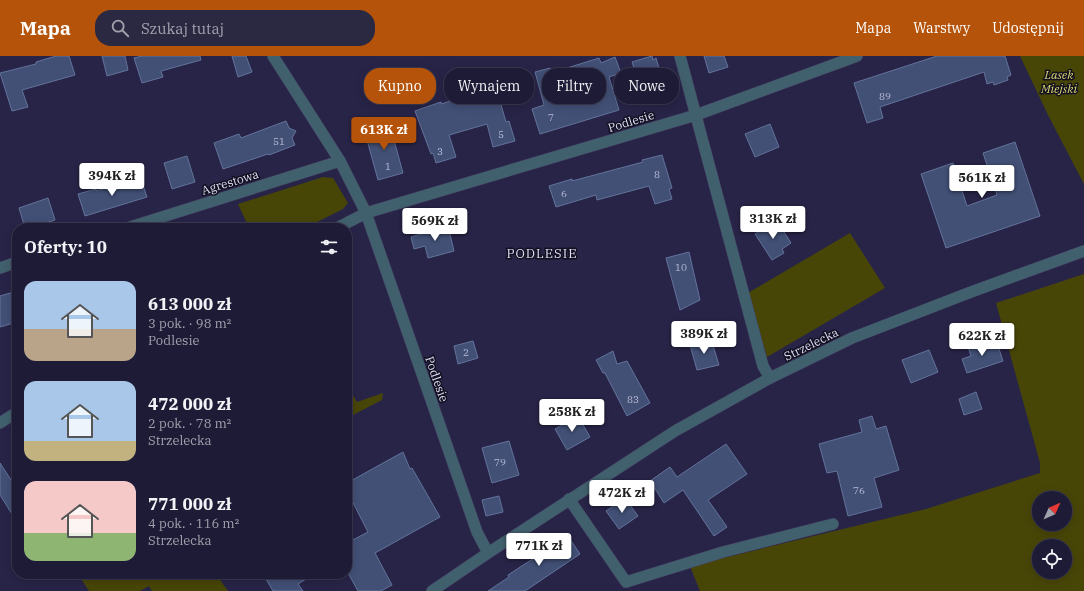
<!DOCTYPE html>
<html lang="pl">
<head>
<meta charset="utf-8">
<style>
  body { margin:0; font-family:"IBM Plex Serif",serif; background:#2b2842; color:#f1f3f6; height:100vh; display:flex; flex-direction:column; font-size:15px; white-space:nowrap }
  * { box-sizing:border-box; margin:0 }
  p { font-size:13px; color:#a1a1ad }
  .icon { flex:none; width:22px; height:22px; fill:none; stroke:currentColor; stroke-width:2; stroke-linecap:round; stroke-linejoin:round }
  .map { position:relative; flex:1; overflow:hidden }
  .sheet { position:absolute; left:12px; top:167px; width:340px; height:356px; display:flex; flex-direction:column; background:#1e1b36; border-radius:16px; box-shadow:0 2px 10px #0003,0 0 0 1px #3c3951 }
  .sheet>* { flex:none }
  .banner { position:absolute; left:364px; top:12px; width:380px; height:36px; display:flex; gap:8px }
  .needle { width:26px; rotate:45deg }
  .tools { position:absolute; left:1032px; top:435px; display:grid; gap:8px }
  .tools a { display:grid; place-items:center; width:40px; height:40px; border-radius:50%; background:#1e1b36; box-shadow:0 2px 10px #0003,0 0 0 1px #3c3951; font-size:20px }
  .price { position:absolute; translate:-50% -34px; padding:0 9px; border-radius:4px; background:#fff; color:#222; font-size:13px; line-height:26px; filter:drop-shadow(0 1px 2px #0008) }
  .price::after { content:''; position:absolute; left:50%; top:24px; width:12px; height:9px; margin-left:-6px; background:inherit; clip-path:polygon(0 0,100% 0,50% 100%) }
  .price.active { background:#b45309; color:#fff }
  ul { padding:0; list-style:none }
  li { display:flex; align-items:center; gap:12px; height:100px; padding:0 12px }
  li span { display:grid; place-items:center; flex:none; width:112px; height:80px; border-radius:12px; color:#555 }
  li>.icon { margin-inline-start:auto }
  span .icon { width:48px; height:48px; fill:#fffc; stroke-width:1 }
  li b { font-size:17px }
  h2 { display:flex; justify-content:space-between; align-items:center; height:48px; padding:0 12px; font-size:17px }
  .tag { padding:0 14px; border-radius:16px; background:#1e1b36; box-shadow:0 2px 10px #0003,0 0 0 1px #3c3951; font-size:14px; line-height:36px }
  .tag.active { background:#b45309; color:#fff }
  header { display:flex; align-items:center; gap:24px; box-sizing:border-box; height:56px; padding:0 20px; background:#b45309; color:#fff }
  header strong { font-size:19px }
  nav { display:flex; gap:22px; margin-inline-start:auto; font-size:14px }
  .search { width:280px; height:36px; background:#2b2842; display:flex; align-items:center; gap:10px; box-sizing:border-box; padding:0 14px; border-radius:16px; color:#a1a1ad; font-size:15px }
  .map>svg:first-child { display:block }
  .green { fill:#484607; fill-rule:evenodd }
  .building { fill:#425076; stroke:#63739b }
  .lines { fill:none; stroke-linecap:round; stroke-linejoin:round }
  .minor-casing { stroke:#454264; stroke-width:12 }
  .tertiary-casing { stroke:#454264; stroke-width:12 }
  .minor { stroke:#41606d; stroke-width:11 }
  .tertiary { stroke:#41606d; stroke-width:11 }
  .labels { text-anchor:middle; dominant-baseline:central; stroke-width:3; stroke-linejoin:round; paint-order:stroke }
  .number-label { font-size:10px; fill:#b8bad6 }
  .park-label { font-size:12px; font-style:italic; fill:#dad773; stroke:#121020 }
  .street-label { font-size:12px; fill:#dfdef6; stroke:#121020 }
  .neighbourhood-label { font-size:13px; letter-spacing:1px; fill:#dfdef6; stroke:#121020 }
</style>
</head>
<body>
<header>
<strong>Mapa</strong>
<div class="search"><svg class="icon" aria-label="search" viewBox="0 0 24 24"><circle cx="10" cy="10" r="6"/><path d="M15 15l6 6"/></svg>Szukaj tutaj</div>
<nav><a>Mapa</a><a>Warstwy</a><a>Udostępnij</a></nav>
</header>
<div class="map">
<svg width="1084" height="535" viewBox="0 0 1084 535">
  <rect width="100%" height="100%" fill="#282448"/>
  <g class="green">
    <path d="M 1020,0 L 1084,0 L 1084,128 L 1048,59 Z"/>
    <path d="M 323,121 L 333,122 L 348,147 L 343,153 L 305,172 L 249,172 L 238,148 Z"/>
    <path d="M 850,177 L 885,232 L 767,301 L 748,237 Z"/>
    <path d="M 1084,218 L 1084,535 L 700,535 L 690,510 L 926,453 L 1040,417 L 1040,407 L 996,247 ZM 1039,442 L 1065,442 L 1065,468 L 1039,468 ZM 1039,490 L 1065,490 L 1065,516 L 1039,516 Z"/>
    <path d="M 347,329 L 357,346 L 383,337 L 382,344 L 347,362 Z"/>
    <path d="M 78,518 L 216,518 L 228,535 L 152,535 L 149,530 L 140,535 L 89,535 Z"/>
  </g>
  <g class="building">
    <path d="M 56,0 L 69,0 L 75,19 L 22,34 L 28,51 L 12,55 L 0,17 L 36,8 L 36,6 Z"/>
    <path d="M 102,0 L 125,0 L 128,14 L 107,20 Z"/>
    <path d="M 142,0 L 200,0 L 201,4 L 161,15 L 163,21 L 142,27 L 134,2 Z"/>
    <path d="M 232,0 L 246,0 L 252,16 L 238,21 Z"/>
    <path d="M 652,0 L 653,4 L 656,2 L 662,22 L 670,20 L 674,34 L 668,36 L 669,39 L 649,45 L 643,20 L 637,21 L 632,6 Z"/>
    <path d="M 704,0 L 724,0 L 728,11 L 709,17 Z"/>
    <path d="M 937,0 L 1005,0 L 1011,19 L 1007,21 L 1008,24 L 994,29 L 993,26 L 987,28 L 984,16 L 880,51 L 883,62 L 867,67 L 854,27 Z"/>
    <path d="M 615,1 L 621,17 L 609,21 L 619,54 L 540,78 L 532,53 L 544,49 L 535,16 L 550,12 L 551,17 L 599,2 L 601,7 Z"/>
    <path d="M 495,28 L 506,66 L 509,65 L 515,85 L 493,91 L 487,68 L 449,79 L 456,101 L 436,107 L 433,97 L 431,98 L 415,55 L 441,46 L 441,48 L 479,36 L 478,33 Z"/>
    <path d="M 286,65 L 289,72 L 296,75 L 292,82 L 295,89 L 269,99 L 268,98 L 223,113 L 214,87 L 239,78 L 241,82 Z"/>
    <path d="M 389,66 L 403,117 L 378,124 L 364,73 Z"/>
    <path d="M 770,68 L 779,91 L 755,101 L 745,78 Z"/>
    <path d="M 1015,86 L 1040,160 L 946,192 L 921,118 L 953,107 L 967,150 L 997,139 L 983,97 Z"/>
    <path d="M 662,99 L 672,132 L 669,133 L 672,143 L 655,148 L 649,130 L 597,144 L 596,139 L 556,151 L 549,130 L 572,123 L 572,125 L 643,106 L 642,104 Z"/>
    <path d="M 187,100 L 195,126 L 172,133 L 164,107 Z"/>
    <path d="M 133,123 L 134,125 L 141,123 L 147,141 L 85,160 L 78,138 L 96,133 L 96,135 Z"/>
    <path d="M 48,142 L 55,164 L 46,167 L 47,169 L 38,172 L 25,172 L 19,152 Z"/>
    <path d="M 777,165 L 791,187 L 782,193 L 784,197 L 772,204 L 755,178 Z"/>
    <path d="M 448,170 L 454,195 L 428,202 L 425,190 L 414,193 L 411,181 Z"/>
    <path d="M 689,196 L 700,244 L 680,254 L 666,202 Z"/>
    <path d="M 17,235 L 17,266 L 0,271 L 0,240 Z"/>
    <path d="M 711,283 L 719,309 L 697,314 L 690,289 Z"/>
    <path d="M 990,284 L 993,292 L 998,290 L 1003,305 L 967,317 L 962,303 L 971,300 L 968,291 Z"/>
    <path d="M 473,285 L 478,302 L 458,308 L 454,290 Z"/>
    <path d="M 929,294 L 938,316 L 911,327 L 902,304 Z"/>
    <path d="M 613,295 L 617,308 L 627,305 L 650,347 L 627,360 L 605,317 L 603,317 L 596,304 Z"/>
    <path d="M 976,336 L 982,353 L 964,359 L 959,343 Z"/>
    <path d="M 578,360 L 590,381 L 567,394 L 555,373 Z"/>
    <path d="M 872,360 L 876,373 L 886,370 L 899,414 L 874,422 L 882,451 L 848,460 L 837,415 L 827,417 L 819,388 L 862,376 L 859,364 Z"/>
    <path d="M 509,385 L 519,419 L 492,427 L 482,392 Z"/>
    <path d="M 726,388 L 747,418 L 708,444 L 727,471 L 714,480 L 683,434 L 664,447 L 650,425 L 670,411 L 677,421 Z"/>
    <path d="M 403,396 L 410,413 L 412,412 L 440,461 L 375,497 L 392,529 L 381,535 L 358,535 L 347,515 L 347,487 L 368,476 L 347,435 L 347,427 Z"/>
    <path d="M 0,407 L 17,433 L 17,466 L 0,439 Z"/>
    <path d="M 499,440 L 503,456 L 486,460 L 482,444 Z"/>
    <path d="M 625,442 L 638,460 L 619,473 L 606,455 Z"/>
    <path d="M 568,480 L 580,498 L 525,535 L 488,535 L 509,521 L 508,519 Z"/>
    <path d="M 263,518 L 314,518 L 298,528 L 303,535 L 273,535 Z"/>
  </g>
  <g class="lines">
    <g class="minor-casing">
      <g id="minor">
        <path d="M 273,0 L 340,105 L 366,157 L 477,476 L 488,497"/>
        <path d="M 680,0 L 763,310 L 770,322"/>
        <path d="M 127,172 L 340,105"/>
        <path d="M 337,172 L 366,157 L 696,59 L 857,0"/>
        <path d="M 0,212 L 17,206"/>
        <path d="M 0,367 L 17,356"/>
        <path d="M 569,443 L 626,526 L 723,496 L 833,468"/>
      </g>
    </g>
    <g class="tertiary-casing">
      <path id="tertiary" d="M 432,535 L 488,497 L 675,375 L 770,322 L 852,282 L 971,236 L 1084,195"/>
    </g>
    <use href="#minor" class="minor"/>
    <use href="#tertiary" class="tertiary"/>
  </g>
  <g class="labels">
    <g class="number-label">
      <text x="885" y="40">89</text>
      <text x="551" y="61">7</text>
      <text x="501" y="78">5</text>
      <text x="279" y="85">51</text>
      <text x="440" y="95">3</text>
      <text x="388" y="110">1</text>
      <text x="657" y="118">8</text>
      <text x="564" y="137">6</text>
      <text x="681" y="211">10</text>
      <text x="466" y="296">2</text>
      <text x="633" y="343">83</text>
      <text x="500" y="406">79</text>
      <text x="859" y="434">76</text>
    </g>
    <g class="park-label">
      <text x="1059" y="18">Lasek<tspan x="1059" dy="14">Miejski</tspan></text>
    </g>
    <g class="street-label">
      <text transform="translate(631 65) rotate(-17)">Podlesie</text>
      <text transform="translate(230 126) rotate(-17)">Agrestowa</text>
      <text transform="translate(811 288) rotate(-26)">Strzelecka</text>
      <text transform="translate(437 323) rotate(71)">Podlesie</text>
    </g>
    <g class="neighbourhood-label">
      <text x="542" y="197">PODLESIE</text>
    </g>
  </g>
</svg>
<div class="tools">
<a><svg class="needle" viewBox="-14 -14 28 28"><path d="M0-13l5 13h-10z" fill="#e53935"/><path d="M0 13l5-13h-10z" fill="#a1a1ad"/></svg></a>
<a><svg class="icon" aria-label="locate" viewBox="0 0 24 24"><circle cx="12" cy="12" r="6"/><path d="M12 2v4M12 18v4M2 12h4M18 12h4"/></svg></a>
</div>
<b class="price active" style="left:384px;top:95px">613K zł</b>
<b class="price" style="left:112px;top:141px">394K zł</b>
<b class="price" style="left:982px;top:143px">561K zł</b>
<b class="price" style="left:773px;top:184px">313K zł</b>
<b class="price" style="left:435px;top:186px">569K zł</b>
<b class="price" style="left:704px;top:299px">389K zł</b>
<b class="price" style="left:982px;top:301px">622K zł</b>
<b class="price" style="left:572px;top:377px">258K zł</b>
<b class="price" style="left:622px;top:458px">472K zł</b>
<b class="price" style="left:539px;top:511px">771K zł</b>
<div class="banner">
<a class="tag active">Kupno</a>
<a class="tag">Wynajem</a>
<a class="tag">Filtry</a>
<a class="tag">Nowe</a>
</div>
<section class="sheet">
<h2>Oferty: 10<svg class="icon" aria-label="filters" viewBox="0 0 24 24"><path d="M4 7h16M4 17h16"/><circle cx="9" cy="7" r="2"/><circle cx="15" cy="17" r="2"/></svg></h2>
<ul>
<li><span style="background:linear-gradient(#a9c7e8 60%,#b9a48a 0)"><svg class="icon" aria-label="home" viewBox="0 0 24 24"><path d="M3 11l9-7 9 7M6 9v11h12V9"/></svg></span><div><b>613 000 zł</b><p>3 pok. · 98 m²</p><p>Podlesie</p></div></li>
<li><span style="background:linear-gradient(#a9c7e8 75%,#c2b280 0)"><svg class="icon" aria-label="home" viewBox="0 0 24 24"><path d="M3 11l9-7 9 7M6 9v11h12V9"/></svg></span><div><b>472 000 zł</b><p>2 pok. · 78 m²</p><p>Strzelecka</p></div></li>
<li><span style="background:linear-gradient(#f6c9c9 65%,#8fb573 0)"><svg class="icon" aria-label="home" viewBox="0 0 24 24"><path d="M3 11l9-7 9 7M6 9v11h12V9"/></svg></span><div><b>771 000 zł</b><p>4 pok. · 116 m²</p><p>Strzelecka</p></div></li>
</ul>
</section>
</div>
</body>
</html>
